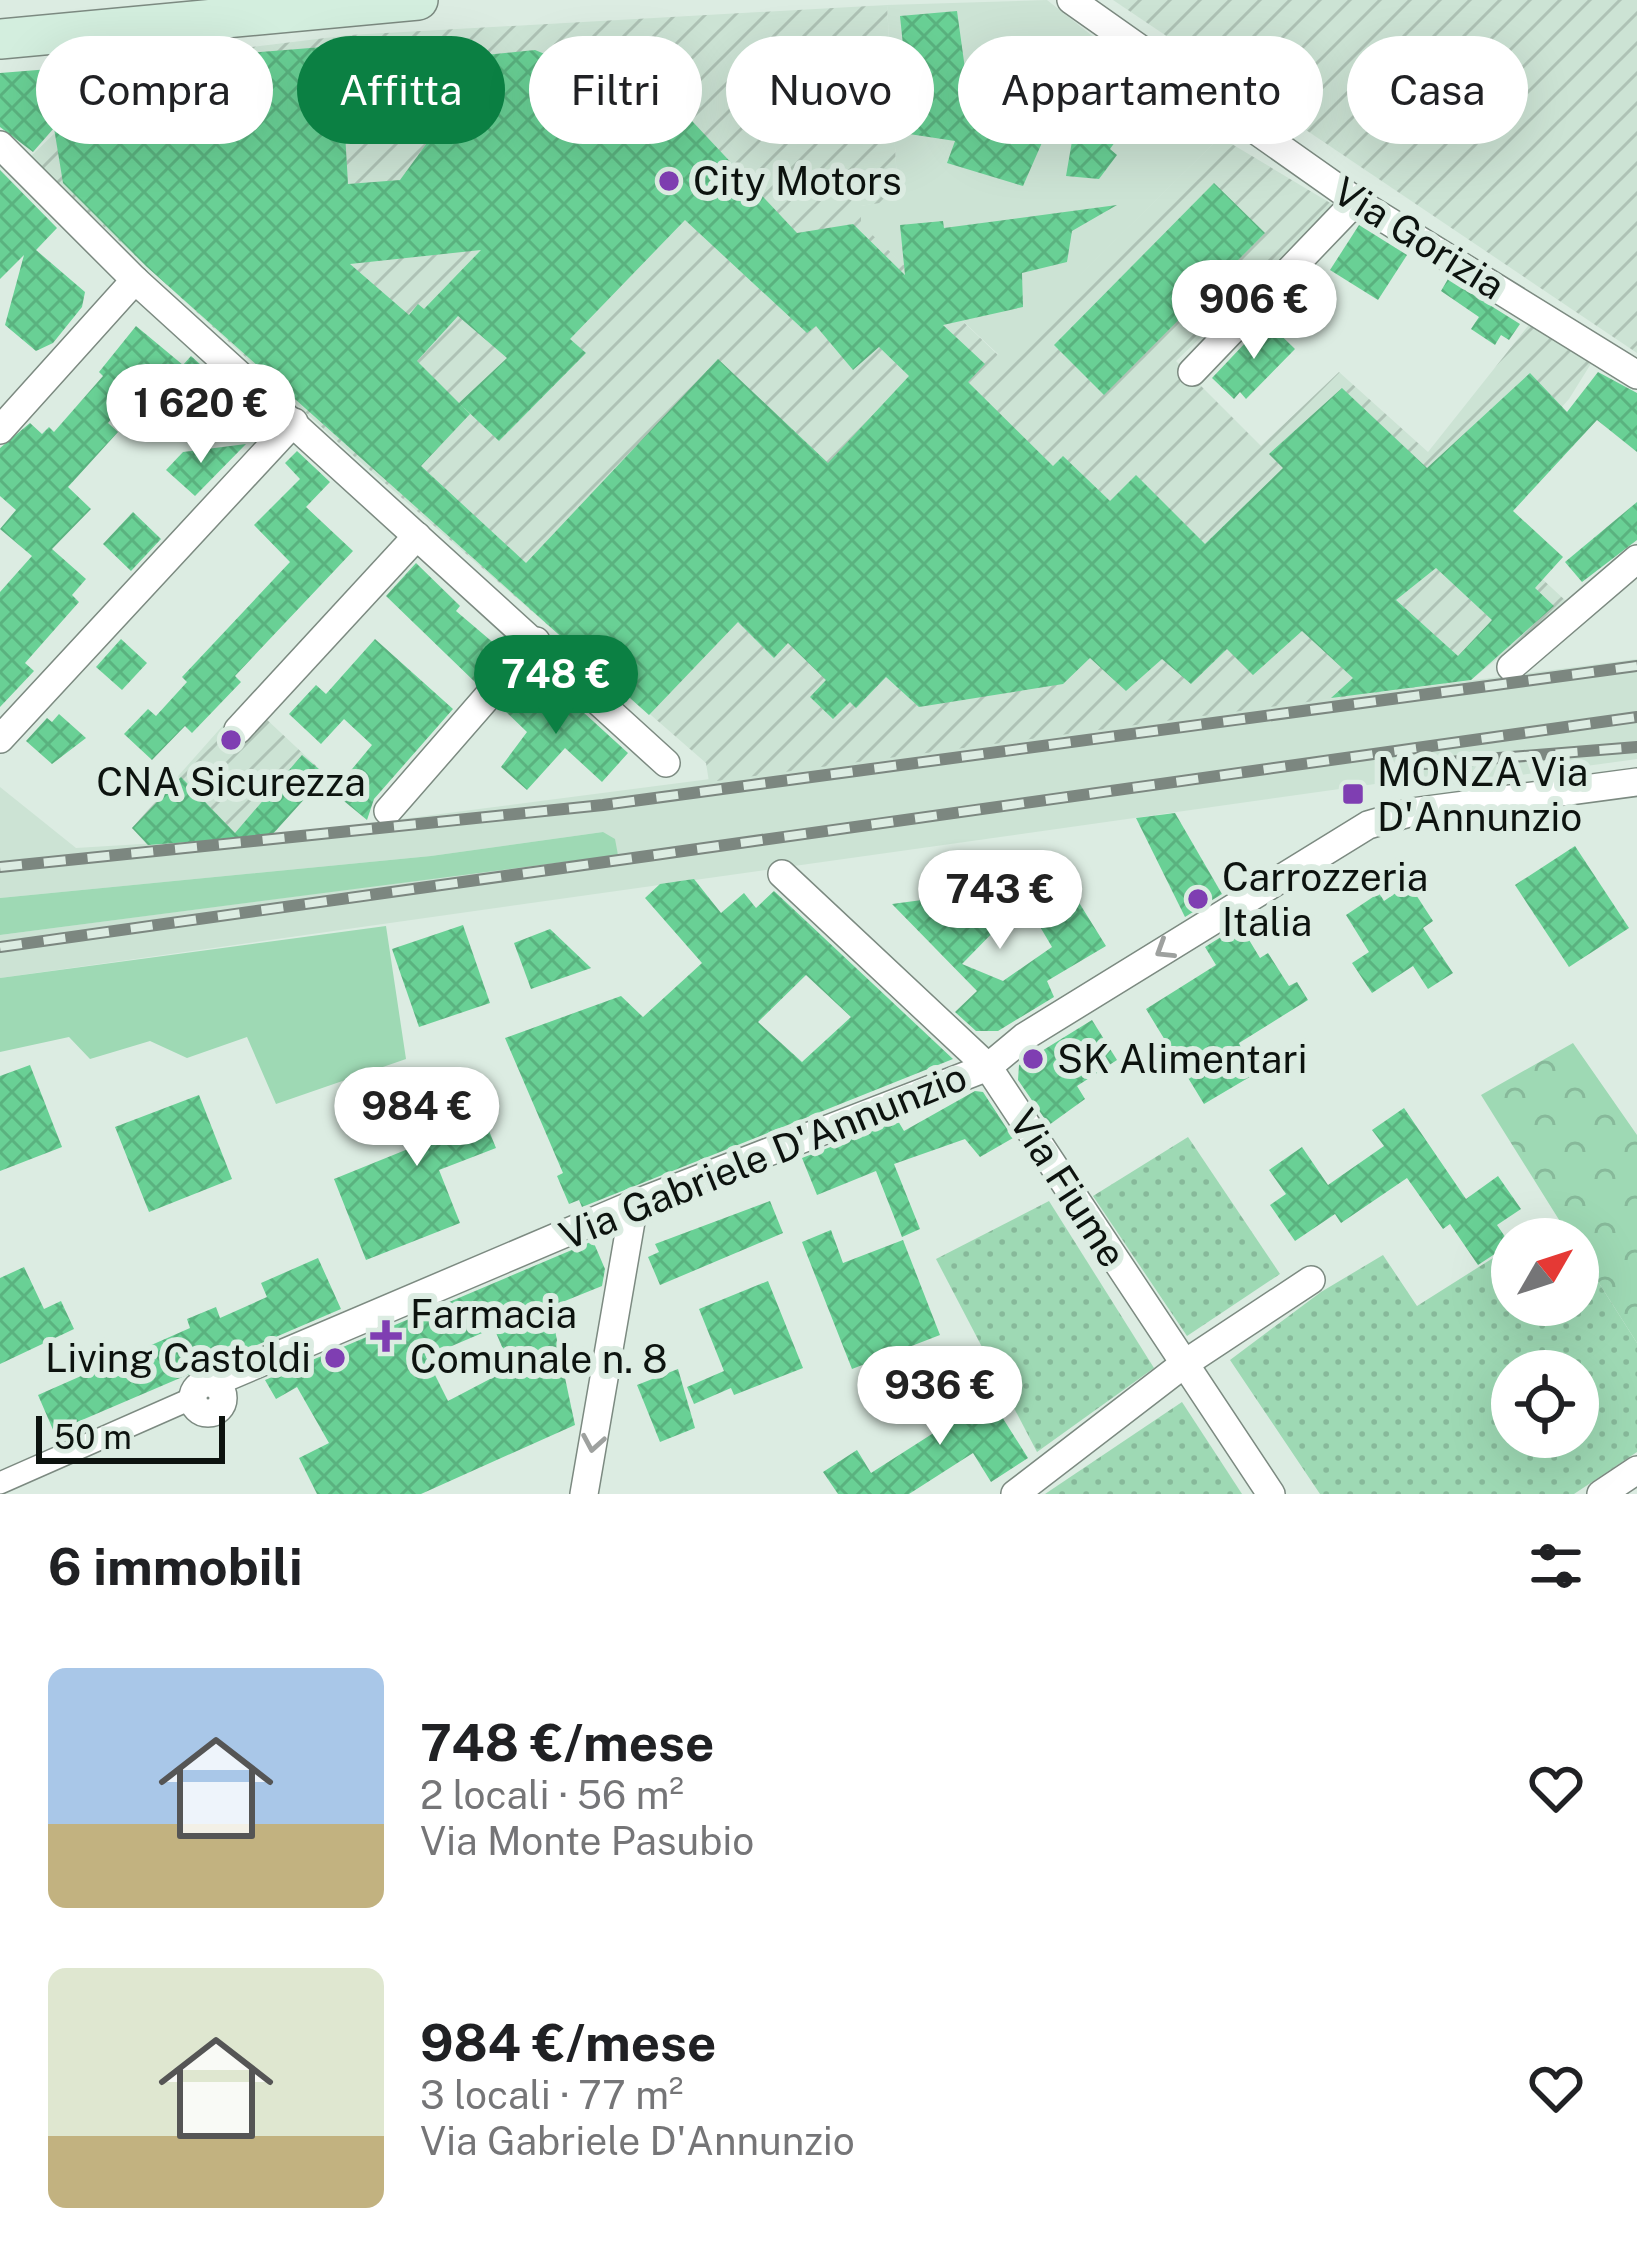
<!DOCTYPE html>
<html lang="it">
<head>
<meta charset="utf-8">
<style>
  body { margin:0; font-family:"Public Sans",sans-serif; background:#f6f6f6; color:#202124; height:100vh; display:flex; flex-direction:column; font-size:45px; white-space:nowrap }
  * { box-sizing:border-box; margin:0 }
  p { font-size:39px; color:#757577 }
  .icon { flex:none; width:66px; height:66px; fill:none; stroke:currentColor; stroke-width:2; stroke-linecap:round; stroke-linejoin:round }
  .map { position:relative; height:1494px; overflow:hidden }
  .details { display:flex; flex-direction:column; background:#fff; flex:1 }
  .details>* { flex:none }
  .banner { position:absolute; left:36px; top:36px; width:1566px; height:108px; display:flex; gap:24px }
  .needle { width:78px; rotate:51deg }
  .tools { position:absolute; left:1491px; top:1218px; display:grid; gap:24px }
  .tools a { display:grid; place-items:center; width:108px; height:108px; border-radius:50%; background:#fff; box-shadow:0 12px 48px #0002; font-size:60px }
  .scale { position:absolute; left:36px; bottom:30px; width:189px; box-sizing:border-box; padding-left:12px; border:6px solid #0d130f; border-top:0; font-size:33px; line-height:42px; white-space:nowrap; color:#0d130f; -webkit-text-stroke:9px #dcece2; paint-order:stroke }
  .price { position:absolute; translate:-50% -102px; padding:0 27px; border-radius:42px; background:#fff; color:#222; font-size:39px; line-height:78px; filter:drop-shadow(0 3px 6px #0008) }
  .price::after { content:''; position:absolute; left:50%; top:72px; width:36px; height:27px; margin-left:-18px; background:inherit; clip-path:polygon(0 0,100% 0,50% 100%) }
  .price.selected { background:#0b8043; color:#fff }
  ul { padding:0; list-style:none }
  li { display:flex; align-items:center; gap:36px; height:300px; padding:0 48px }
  li span { display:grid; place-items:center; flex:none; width:336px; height:240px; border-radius:18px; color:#555 }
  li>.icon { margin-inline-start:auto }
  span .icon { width:144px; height:144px; fill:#fffc; stroke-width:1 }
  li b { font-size:51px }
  h2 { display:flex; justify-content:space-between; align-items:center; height:144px; padding:0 48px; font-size:51px }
  .chip { padding:0 42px; border-radius:54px; background:#fff; box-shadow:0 12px 48px #0002; font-size:42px; line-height:108px }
  .chip.selected { background:#0b8043; color:#fff }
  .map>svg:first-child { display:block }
  .built { fill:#cce3d4 }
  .industrial { fill:url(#industrial-furrows) }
  .grass { fill:#9ed9b4 }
  .forest { fill:url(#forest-crowns) }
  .park { fill:url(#park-dots); fill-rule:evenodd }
  .building { fill:url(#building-cross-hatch); fill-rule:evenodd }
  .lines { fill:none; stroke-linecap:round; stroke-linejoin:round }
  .pedestrian-casing { stroke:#7c8a81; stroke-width:24 }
  .minor-casing { stroke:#7c8a81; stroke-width:30 }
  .secondary-casing { stroke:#7c8a81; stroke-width:42 }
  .pedestrian { stroke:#fff; stroke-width:21 }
  .minor { stroke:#fff; stroke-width:27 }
  .secondary { stroke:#d3eede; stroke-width:39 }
  .rail-casing { stroke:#7c8780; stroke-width:12 }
  .rail { stroke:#dcece2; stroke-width:8; stroke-dasharray:22; stroke-linecap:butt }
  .oneway { stroke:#9ea19f }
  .poi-dot { fill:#7f3eb2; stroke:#dcece2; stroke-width:4.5 }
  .labels { text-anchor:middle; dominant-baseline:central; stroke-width:12; stroke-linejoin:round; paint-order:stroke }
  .poi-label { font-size:39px; fill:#0d130f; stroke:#dcece2; text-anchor:start }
  .street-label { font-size:39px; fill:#0d130f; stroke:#dcece2 }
</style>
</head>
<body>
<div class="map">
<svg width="1637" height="1494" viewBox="0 0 1637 1494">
  <defs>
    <pattern id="industrial-furrows" width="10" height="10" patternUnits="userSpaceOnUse" patternTransform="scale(3)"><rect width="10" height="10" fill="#cce3d4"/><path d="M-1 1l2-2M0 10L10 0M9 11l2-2" fill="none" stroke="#aec2b5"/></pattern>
    <pattern id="forest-crowns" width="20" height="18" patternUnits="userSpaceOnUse" patternTransform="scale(3)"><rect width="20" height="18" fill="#9ed9b4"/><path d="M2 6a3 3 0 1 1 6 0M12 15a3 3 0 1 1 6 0" fill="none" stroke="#87b99a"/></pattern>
    <pattern id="park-dots" width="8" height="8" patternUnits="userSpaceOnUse" patternTransform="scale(3)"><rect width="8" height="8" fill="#9ed9b4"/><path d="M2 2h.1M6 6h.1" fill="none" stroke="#87b99a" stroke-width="1.8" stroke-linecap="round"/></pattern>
    <pattern id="building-cross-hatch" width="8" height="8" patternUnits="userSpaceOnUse" patternTransform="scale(3)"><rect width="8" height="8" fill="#69d095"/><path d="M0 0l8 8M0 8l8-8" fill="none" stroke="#5ab27f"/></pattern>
  </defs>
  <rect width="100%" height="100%" fill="#dcece2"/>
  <g class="built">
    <path d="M 1047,0 L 1220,137 L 999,355 L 860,224 L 861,206 L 898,199 L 887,5 Z"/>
    <path d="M 1637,659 L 1637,759 L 1434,787 L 1432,776 L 0,978 L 0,935 L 618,854 L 603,832 L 431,856 L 0,898 L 0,787 L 76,848 L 271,836 Z"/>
  </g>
  <g class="industrial">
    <path d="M 1113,0 L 1637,0 L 1637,353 Z"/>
    <path d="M 887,5 L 898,200 L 861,206 L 861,224 L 998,355 L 1220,137 L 1337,207 L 1176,361 L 1261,446 L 1339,372 L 1428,452 L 1532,321 L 1592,362 L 1569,399 L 1468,510 L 1567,602 L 1471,680 L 709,782 L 706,763 L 340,444 L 29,158 L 89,100 L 86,67 L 350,35 Z"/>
    <path d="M 264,717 L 326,775 L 271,836 L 148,845 L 132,828 L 226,722 L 244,739 Z"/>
  </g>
  <g class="grass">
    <path d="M 603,832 L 615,839 L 618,855 L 0,935 L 0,898 L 431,856 Z"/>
    <path d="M 386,926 L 406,1059 L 276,1104 L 247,1037 L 187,1058 L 150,1041 L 90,1059 L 69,1037 L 0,1052 L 0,978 Z"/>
  </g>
  <path class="forest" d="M 1573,1043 L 1637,1135 L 1637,1343 L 1578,1250 L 1578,1239 L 1571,1239 L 1481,1095 Z"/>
  <g class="park">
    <path d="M 1188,1137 L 1280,1274 L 1187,1336 L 1093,1196 Z"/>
    <path d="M 1049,1201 L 1154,1368 L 1037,1452 L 936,1259 Z"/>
    <path d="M 1512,1246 L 1512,1305 L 1578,1305 L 1578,1250 L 1637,1343 L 1637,1452 L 1574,1494 L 1320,1494 L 1230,1360 L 1321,1292 L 1383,1255 L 1417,1306 ZM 1512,1371 L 1578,1371 L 1578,1437 L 1512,1437 Z"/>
    <path d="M 1182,1402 L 1242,1494 L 1045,1494 Z"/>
  </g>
  <g class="building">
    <path d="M 957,11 L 966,76 L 1000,84 L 1008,54 L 1038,65 L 1033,91 L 1062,97 L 1023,186 L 947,163 L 955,141 L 896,132 L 898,98 L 908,94 L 900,16 Z"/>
    <path d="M 426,36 L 430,72 L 455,58 L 535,50 L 552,57 L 554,122 L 613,110 L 647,73 L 797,233 L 853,224 L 905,275 L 900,225 L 943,221 L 944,228 L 1117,205 L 1072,231 L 1067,262 L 1022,273 L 1023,307 L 943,325 L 985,364 L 968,382 L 1053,466 L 1063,456 L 1110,501 L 1136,475 L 1205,544 L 1283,468 L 1269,454 L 1342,388 L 1427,468 L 1530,373 L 1567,412 L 1598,372 L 1637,393 L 1637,452 L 1597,420 L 1513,511 L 1563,557 L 1535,588 L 1554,606 L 1471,680 L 1331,698 L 1353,678 L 1302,631 L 1253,675 L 1227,649 L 1191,684 L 1162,659 L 1126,691 L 1090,658 L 1063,684 L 919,707 L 886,677 L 856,708 L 850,702 L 833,719 L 810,697 L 826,680 L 788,643 L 774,658 L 738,622 L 649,715 L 147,267 L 63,183 L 54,128 L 33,152 L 0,127 L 0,73 L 323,47 L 324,81 L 342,81 L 348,184 L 400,180 L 446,117 L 397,122 L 389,40 ZM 685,220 L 807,333 L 816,326 L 853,370 L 879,347 L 909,376 L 828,463 L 718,359 L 526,563 L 421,466 L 470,414 L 417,361 L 458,316 L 507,358 L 459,403 L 499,441 L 586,353 L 570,339 ZM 481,250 L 424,309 L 418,304 L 409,315 L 350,264 ZM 1436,568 L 1492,620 L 1458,656 L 1396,600 Z"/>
    <path d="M 1105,46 L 1156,84 L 1110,149 L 1117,155 L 1099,179 L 1066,176 L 1083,77 Z"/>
    <path d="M 0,170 L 57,228 L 36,250 L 85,292 L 82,307 L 53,343 L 36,351 L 5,325 L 24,255 L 0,279 Z"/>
    <path d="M 1214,183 L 1265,233 L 1104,395 L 1054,345 Z"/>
    <path d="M 1359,225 L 1407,255 L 1378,300 L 1330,270 Z"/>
    <path d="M 1448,279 L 1520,324 L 1509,340 L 1501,335 L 1495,345 L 1471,329 L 1479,317 L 1441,291 Z"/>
    <path d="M 1266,321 L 1295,349 L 1246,399 L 1240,392 L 1234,399 L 1212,378 Z"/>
    <path d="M 136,326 L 183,365 L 191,356 L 230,391 L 215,407 L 190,384 L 165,412 L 138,386 L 108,423 L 118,432 L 68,487 L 91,509 L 52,549 L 86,579 L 72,595 L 79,602 L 25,663 L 34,671 L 0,707 L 0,592 L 32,556 L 0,529 L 16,510 L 0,496 L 0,448 L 30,423 L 42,434 L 49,427 L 54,432 L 103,376 L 99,372 Z"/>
    <path d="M 246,444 L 195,496 L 166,470 L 183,452 Z"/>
    <path d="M 297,451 L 330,482 L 306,507 L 353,551 L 235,676 L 241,682 L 192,733 L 185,726 L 152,760 L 124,734 L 148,709 L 156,716 L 187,682 L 182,677 L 290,562 L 254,525 L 300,479 L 285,463 Z"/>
    <path d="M 1637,502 L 1637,540 L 1582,582 L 1565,562 Z"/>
    <path d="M 133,512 L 161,539 L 131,571 L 103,544 Z"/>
    <path d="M 416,563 L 460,606 L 456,611 L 503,651 L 476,683 L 386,596 Z"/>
    <path d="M 121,639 L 147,663 L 122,690 L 96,667 Z"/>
    <path d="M 375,639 L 453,709 L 374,799 L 367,820 L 333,792 L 372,745 L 344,719 L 321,744 L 289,714 L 316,685 L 326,694 Z"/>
    <path d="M 528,678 L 564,710 L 571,701 L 628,753 L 602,782 L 565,748 L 527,790 L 501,767 L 527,732 L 502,708 Z"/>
    <path d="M 59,714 L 86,738 L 52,764 L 26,741 L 47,718 L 52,722 Z"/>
    <path d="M 302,755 L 326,775 L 271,836 L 148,845 L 132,828 L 181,777 L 235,833 Z"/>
    <path d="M 1175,813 L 1222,894 L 1185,917 L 1136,818 Z"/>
    <path d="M 1575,846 L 1629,928 L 1569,967 L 1515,885 Z"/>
    <path d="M 694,879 L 721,913 L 744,893 L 756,908 L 774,891 L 953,1059 L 582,1207 L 579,1200 L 569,1204 L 557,1176 L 563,1173 L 505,1038 L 621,996 L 643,1017 L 702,963 L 645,898 L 660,884 ZM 806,975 L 851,1017 L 802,1062 L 758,1022 Z"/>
    <path d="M 1409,884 L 1433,921 L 1423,928 L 1453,973 L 1428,989 L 1413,966 L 1372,993 L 1352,963 L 1369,952 L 1346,915 L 1379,893 L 1384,901 Z"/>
    <path d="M 997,890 L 1009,896 L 1002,923 L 962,964 L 1003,981 L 1052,947 L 1039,925 L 1078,901 L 1106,946 L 1047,981 L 1054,997 L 998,1031 L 976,1031 L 955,1012 L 977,991 L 892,904 Z"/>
    <path d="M 463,925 L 490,1003 L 419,1027 L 392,949 Z"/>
    <path d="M 1240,925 L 1260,958 L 1268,953 L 1289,986 L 1297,982 L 1308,1000 L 1239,1043 L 1253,1075 L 1204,1104 L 1146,1009 L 1216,965 L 1205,947 Z"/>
    <path d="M 550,929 L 591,968 L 531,989 L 514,943 Z"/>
    <path d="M 1092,1020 L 1117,1060 L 1077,1086 L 1085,1099 L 1049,1125 L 1018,1080 L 1019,1065 Z"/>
    <path d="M 30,1065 L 62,1147 L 0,1171 L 0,1076 Z"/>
    <path d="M 465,1072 L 496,1148 L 439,1170 L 460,1223 L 366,1260 L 334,1179 L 413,1147 L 395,1100 Z"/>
    <path d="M 975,1091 L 983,1092 L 1013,1138 L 980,1157 L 965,1139 L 894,1164 L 920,1229 L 902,1237 L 876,1171 L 817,1195 L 802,1158 L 898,1121 L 904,1131 Z"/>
    <path d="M 199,1095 L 232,1179 L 149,1212 L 115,1127 Z"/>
    <path d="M 1404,1108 L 1466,1199 L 1498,1176 L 1521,1209 L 1497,1225 L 1510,1244 L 1478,1265 L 1450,1224 L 1443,1229 L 1407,1178 L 1341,1223 L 1335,1214 L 1295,1241 L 1270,1205 L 1286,1194 L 1269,1170 L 1302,1147 L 1328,1185 L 1384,1146 L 1372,1130 Z"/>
    <path d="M 770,1201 L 783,1233 L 660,1285 L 648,1257 L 659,1252 L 655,1244 Z"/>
    <path d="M 831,1230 L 843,1263 L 903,1240 L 940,1335 L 852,1369 L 802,1242 Z"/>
    <path d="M 593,1241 L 605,1269 L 602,1286 L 550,1307 L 575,1425 L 421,1494 L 317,1494 L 299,1458 L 329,1443 L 297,1387 L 276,1399 L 265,1380 ZM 494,1328 L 511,1368 L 448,1401 L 426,1357 Z"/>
    <path d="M 318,1258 L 341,1309 L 54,1432 L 38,1395 L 190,1328 L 187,1319 L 216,1307 L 220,1318 L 267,1297 L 261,1283 Z"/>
    <path d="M 24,1267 L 44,1309 L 61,1301 L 74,1329 L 0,1364 L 0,1278 Z"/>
    <path d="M 768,1281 L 803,1368 L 734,1395 L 731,1388 L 694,1404 L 687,1387 L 724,1371 L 699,1309 Z"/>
    <path d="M 678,1369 L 695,1428 L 660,1442 L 637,1385 Z"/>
    <path d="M 983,1373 L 1003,1405 L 997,1409 L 1028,1458 L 991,1482 L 973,1453 L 909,1494 L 838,1494 L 823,1472 L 857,1450 L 871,1473 L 957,1418 L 944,1398 Z"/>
  </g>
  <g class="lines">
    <g class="pedestrian-casing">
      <path id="pedestrian" d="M 0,1483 L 193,1398"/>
    </g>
    <g class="minor-casing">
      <g id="minor">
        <path d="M 1071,0 L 1356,201 L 1637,375"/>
        <path d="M 0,145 L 135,280 L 666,763"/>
        <path d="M 1192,372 L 1356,201"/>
        <path d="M 0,430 L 135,280"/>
        <path d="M 1511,667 L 1637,559"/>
        <path d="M 238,730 L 417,536"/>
        <path d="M 0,739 L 294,422"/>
        <path d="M 388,811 L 536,641"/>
        <path d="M 782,874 L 988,1067 L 1271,1494"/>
        <path d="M 213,1383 L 634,1204 L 988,1067 L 1024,1037 L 1368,825 L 1412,812 L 1637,782"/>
        <circle cx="208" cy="1398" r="15"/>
        <path d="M 584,1494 L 634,1204"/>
        <path d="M 1015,1494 L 1184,1364 L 1311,1280"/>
        <path d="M 1601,1494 L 1637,1470"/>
      </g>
    </g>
    <g class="secondary-casing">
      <path id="secondary" d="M 0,39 L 418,0"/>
    </g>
    <use href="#pedestrian" class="pedestrian"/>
    <use href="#minor" class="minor"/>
    <use href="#secondary" class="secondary"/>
    <g class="rail-casing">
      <g id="rail">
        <path d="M 1424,764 L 1637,747"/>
        <path d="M 0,867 L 603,805 L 1637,666"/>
        <path d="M 0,947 L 1637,717"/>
      </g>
    </g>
    <use href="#rail" class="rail"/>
  </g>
  <defs><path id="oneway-chevron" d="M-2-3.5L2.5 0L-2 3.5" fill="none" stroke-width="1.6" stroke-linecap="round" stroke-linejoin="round" transform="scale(3)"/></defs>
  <g class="oneway">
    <use href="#oneway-chevron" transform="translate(1164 950) rotate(148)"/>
    <use href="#oneway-chevron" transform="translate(593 1443) rotate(100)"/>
  </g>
  <g class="poi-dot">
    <circle cx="669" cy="181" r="12"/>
    <circle cx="231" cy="740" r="12"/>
    <rect x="1341" y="782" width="24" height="24" rx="6"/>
    <circle cx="1198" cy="899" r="12"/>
    <circle cx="1033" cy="1059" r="12"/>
    <path d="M380 1318h12v12h12v12h-12v12h-12v-12h-12v-12h12z"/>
    <circle cx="335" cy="1358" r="12"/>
  </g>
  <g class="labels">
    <g class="poi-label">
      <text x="693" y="181">City Motors</text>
      <text x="1377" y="772">MONZA Via<tspan x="1377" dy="45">D'Annunzio</tspan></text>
      <text x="231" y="782" text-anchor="middle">CNA Sicurezza</text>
      <text x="1222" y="877">Carrozzeria<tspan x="1222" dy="45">Italia</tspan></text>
      <text x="1057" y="1059">SK Alimentari</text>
      <text x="410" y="1314">Farmacia<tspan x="410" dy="45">Comunale n. 8</tspan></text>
      <text x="311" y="1358" text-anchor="end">Living Castoldi</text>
    </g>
    <g class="street-label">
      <text transform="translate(1419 238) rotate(32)">Via Gorizia</text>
      <text transform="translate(763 1156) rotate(-22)">Via Gabriele D'Annunzio</text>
      <text transform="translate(1068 1188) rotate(57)">Via Fiume</text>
    </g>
  </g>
</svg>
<div class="tools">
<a><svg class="needle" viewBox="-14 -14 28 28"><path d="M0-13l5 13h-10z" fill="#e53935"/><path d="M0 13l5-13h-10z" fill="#757577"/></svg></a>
<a><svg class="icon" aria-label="locate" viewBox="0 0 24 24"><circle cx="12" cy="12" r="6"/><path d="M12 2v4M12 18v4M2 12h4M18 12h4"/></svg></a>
</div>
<div class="scale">50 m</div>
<b class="price" style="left:1254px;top:362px">906 €</b>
<b class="price" style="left:201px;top:466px">1 620 €</b>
<b class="price selected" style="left:556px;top:737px">748 €</b>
<b class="price" style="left:1000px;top:952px">743 €</b>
<b class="price" style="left:417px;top:1169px">984 €</b>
<b class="price" style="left:940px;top:1448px">936 €</b>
<div class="banner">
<a class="chip">Compra</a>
<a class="chip selected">Affitta</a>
<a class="chip">Filtri</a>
<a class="chip">Nuovo</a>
<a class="chip">Appartamento</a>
<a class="chip">Casa</a>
</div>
</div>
<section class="details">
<h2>6 immobili<svg class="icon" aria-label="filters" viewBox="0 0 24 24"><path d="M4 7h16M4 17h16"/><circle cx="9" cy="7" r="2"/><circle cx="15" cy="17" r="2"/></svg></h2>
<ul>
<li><span style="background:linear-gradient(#a9c7e8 65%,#c2b280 0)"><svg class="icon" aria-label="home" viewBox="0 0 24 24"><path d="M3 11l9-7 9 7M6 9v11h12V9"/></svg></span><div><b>748 €/mese</b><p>2 locali · 56 m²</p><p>Via Monte Pasubio</p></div><svg class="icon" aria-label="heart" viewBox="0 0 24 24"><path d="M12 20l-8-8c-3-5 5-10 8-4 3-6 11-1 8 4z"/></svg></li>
<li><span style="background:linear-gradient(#dfe7d0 70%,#c2b280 0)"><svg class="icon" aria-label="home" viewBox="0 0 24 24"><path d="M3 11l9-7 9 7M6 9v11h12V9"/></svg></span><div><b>984 €/mese</b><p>3 locali · 77 m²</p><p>Via Gabriele D'Annunzio</p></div><svg class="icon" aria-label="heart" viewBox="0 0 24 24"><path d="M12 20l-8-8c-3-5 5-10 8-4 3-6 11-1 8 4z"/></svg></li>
</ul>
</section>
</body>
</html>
